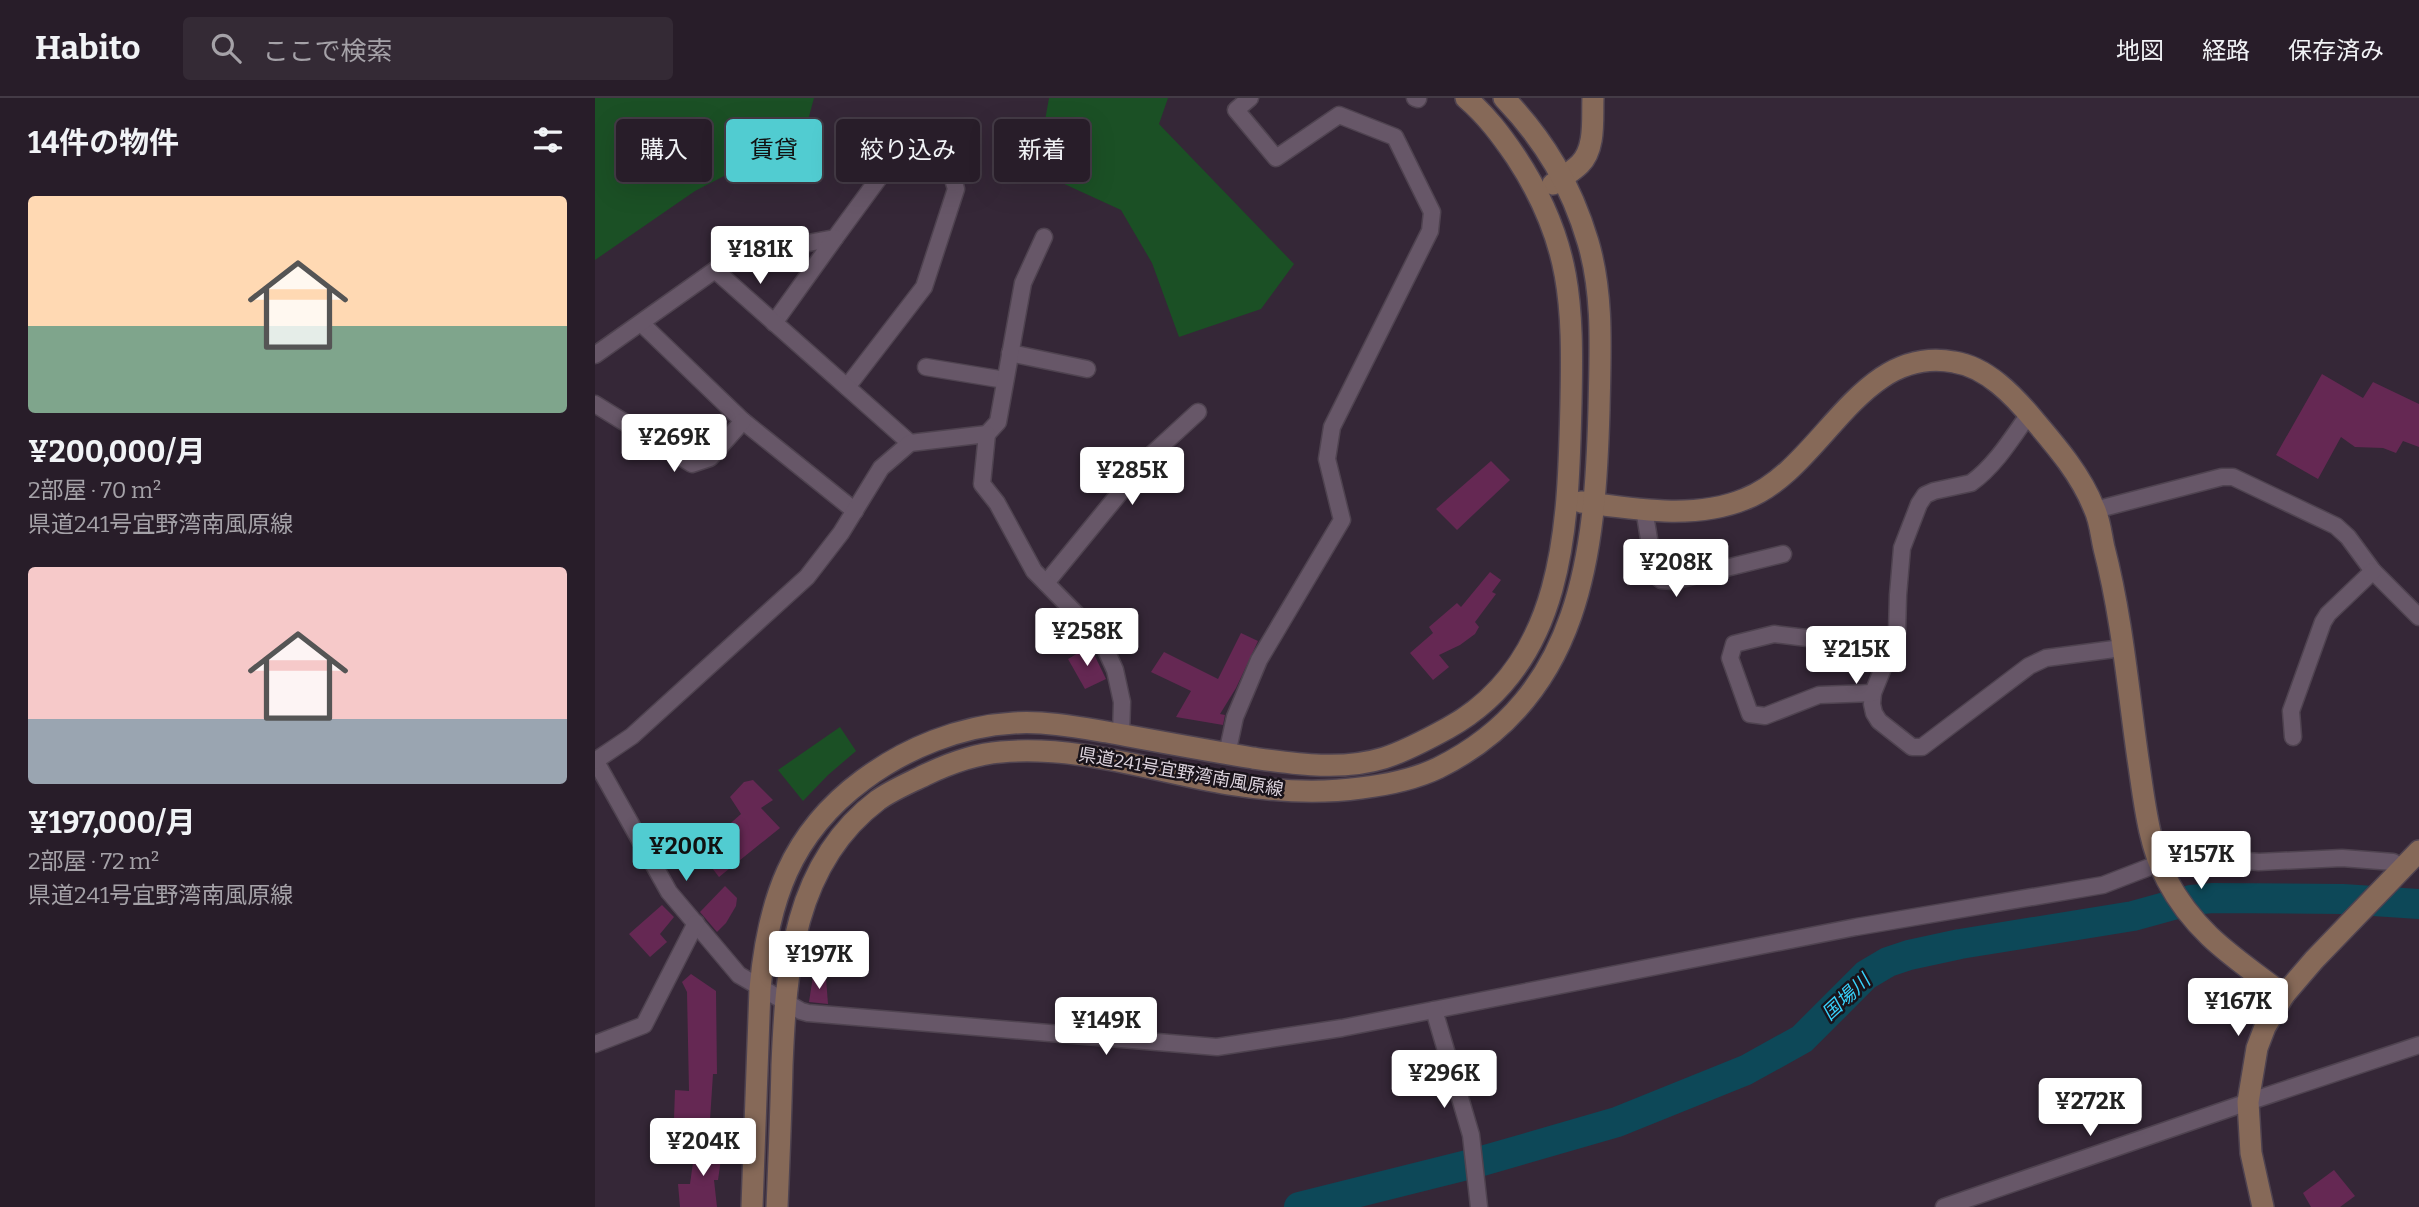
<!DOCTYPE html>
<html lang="ja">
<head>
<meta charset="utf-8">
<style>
  body { margin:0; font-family:Bitter,"Noto Sans JP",serif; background:#342a35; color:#f1f3f6; height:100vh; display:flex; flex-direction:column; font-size:26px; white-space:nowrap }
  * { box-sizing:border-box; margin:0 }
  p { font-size:23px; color:#a5a2a8 }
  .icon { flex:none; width:38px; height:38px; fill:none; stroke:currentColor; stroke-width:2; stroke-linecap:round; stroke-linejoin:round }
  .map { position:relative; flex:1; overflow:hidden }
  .sheet { display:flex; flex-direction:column; background:#281d29; width:595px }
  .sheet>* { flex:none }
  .top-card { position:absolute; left:21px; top:21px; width:665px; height:63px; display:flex; gap:14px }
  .price { position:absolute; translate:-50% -60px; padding:0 16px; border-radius:7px; background:#fff; color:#222; font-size:23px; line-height:46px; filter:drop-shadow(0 2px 4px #0008) }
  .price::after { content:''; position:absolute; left:50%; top:42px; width:21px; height:16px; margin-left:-10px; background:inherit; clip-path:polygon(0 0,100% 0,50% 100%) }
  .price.on { background:#51ccd1; color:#111 }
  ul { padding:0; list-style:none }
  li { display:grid; align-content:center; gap:14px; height:371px; padding:0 28px }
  li span { display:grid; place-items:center; height:217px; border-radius:7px; color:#555 }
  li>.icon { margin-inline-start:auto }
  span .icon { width:126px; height:126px; fill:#fffc; stroke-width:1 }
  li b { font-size:30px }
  h2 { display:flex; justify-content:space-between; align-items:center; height:84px; padding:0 28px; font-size:30px }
  .tag { padding:0 24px; border-radius:7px; background:#281d29; box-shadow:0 7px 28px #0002,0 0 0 2px #443b46; font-size:24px; line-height:63px }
  .tag.on { background:#51ccd1; color:#111 }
  header { display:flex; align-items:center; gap:42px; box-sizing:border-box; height:98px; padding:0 35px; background:#281d29; border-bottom:2px solid #443b46 }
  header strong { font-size:33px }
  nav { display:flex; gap:38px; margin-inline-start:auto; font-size:24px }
  .search { width:490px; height:63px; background:#342a35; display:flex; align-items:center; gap:18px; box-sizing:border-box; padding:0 24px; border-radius:7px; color:#a5a2a8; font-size:26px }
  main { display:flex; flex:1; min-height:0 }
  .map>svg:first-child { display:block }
  .green { fill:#1b5025 }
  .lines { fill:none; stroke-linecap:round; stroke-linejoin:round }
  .river { stroke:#0d4858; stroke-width:30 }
  .building { fill:#652853 }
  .street-casing { stroke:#4f4350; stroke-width:19 }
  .secondary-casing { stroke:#4f4350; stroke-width:24 }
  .street { stroke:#675768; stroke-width:16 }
  .secondary { stroke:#866958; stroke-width:21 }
  .labels { text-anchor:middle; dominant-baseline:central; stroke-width:5; stroke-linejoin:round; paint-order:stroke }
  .street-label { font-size:18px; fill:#ddd4de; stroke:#19131a }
  .water-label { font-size:19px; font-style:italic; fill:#39d2fb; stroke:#19131a }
</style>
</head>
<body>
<header>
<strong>Habito</strong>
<div class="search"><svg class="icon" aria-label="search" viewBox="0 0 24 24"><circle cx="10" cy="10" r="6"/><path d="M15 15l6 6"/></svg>ここで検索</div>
<nav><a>地図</a><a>経路</a><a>保存済み</a></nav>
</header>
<main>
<section class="sheet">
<h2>14件の物件<svg class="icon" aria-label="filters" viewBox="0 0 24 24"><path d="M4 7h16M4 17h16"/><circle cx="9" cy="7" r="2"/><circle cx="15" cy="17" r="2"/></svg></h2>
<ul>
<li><span style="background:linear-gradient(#ffd9b3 60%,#7fa58c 0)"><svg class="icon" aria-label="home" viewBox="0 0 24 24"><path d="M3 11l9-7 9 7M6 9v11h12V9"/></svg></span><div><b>¥200,000/月</b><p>2部屋 · 70 m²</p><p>県道241号宜野湾南風原線</p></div></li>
<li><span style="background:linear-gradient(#f6c9c9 70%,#9aa5b1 0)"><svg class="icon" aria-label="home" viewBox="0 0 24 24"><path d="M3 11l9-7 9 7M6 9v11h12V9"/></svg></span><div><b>¥197,000/月</b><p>2部屋 · 72 m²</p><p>県道241号宜野湾南風原線</p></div></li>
</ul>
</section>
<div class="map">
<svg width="1824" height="1109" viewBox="0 0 1824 1109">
  <rect width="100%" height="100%" fill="#352737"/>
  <g class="green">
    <path d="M 0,0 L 219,0 L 209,37 L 100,93 L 0,162 Z"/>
    <path d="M 454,0 L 573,0 L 564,26 L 699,166 L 666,211 L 584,239 L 557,165 L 526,112 L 441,73 Z"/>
    <path d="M 245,629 L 261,653 L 233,677 L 208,703 L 183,672 Z"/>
  </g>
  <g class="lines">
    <path class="river" d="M 704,1109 L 880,1065 L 1022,1024 L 1151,972 L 1207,941 L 1271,877 L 1293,864 L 1314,857 L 1365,846 L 1538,818 L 1596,802 L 1618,800 L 1748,801 L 1824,806"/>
  </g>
  <g class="building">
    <path d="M 1727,276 L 1768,300 L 1778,284 L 1824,306 L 1824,349 L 1808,343 L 1801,355 L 1788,350 L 1760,349 L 1746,339 L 1723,381 L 1681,357 Z"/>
    <path d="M 896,363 L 915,382 L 862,432 L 841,411 Z"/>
    <path d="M 895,474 L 906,482 L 897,494 L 901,496 L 880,524 L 884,529 L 880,536 L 865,547 L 844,557 L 854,569 L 838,582 L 815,555 L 838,535 L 834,529 L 862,505 L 866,509 Z"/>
    <path d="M 646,535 L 663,543 L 641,590 L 625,616 L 630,617 L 628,627 L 581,619 L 596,593 L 556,574 L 569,554 L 623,581 Z"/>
    <path d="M 495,548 L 511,581 L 490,591 L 473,561 Z"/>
    <path d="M 158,682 L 178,702 L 166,710 L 185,730 L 124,779 L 104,753 L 146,716 L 135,699 L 149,684 Z"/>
    <path d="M 130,788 L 142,800 L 141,808 L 131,825 L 122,834 L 105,814 Z"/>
    <path d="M 67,807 L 79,819 L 65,836 L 72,844 L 55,859 L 34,836 Z"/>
    <path d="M 96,876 L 121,893 L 122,976 L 118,976 L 115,1022 L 79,1021 L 80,992 L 94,993 L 92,894 L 87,884 Z"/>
    <path d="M 218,878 L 231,880 L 233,906 L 214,904 Z"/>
    <path d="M 112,1043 L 128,1047 L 123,1082 L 119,1082 L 122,1109 L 85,1109 L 83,1086 L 95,1086 L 100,1050 L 110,1051 Z"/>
    <path d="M 1739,1072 L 1760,1098 L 1745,1109 L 1716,1109 L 1708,1095 Z"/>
  </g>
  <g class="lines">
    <g class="street-casing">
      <g id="street">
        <path d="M 820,0 L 823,1"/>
        <path d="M 120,172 L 139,159 L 240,140 L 295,65 L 311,59 L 356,74 L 361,91 L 329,189 L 252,289"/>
        <path d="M 46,225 L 148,323 L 260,413"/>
        <path d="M 179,225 L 240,140"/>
        <path d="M 415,255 L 492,271"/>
        <path d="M 0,257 L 120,172 L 315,345"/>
        <path d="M 331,269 L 410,282"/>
        <path d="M 0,306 L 97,366 L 115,360 L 148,323"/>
        <path d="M 1434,316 C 1417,340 1400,368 1376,385 L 1339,393 L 1330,397 L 1324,406 L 1307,450 L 1303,497 L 1302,535 L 1278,595 L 1277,606 L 1279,615 L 1284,623 L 1317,649 L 1327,649 L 1434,568 L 1451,560 L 1527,550"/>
        <path d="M 392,336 L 403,324 L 428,185 L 449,139"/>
        <path d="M 1049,411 L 1060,477 L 1066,482 L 1078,483 L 1188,456"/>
        <path d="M 1500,412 L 1627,379 L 1638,379 L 1741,428 L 1753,439 L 1778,473 L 1824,519"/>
        <path d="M 451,485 L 555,358 L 603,314"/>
        <path d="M 1278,595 L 1224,597 L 1170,618 L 1155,616 L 1135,560 L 1139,546 L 1179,536 L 1295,550"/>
        <path d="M 1698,639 L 1696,613 L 1728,524 L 1733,516 L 1778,473"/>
        <path d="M 632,656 L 640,619 L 664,562 L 747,422 L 732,361 L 737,329 L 835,133 L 837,114 L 800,39 L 744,17 L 681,60 L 641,12 L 655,0"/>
        <path d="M 0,662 L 74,794 L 144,877 L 206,913 L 213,915 L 622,949 L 747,930 L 1261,829 L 1508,787 L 1565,765 L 1585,761 L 1619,760 L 1664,764 L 1747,760 L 1798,764 L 1807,770"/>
        <path d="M 0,663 L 37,638 L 212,479 L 246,435 L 286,370 L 315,345 L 392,336 L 387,386 L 402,405 L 439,473 L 506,541 L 520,572 L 527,604 L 526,637"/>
        <path d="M 839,912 L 876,1037 L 884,1109"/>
        <path d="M 0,946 L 49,927 L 101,825"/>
        <path d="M 1349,1109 L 1653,1004 L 1824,947"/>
      </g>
    </g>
    <g class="secondary-casing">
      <g id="secondary">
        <path d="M 958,86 C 966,80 977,74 985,66 C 1001,50 997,20 998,0"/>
        <path d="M 986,404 C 1039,411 1099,422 1150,401 C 1228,371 1263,246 1359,264 C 1392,269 1419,298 1439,322 C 1462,349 1486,377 1499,410 C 1505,422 1506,437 1509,450 C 1527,519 1533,591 1543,661 C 1549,700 1553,746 1572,782 C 1601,837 1642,861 1689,897"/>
        <path d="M 157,1109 L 165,891 C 173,803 195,736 268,682 C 311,650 365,628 419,625 C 450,623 482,629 512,634 C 561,643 609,652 658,660 C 701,666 747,673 789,660 C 811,653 833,641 853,630 C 972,564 973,424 976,305 C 978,207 977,144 921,59 C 906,37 892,18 871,0"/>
        <path d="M 182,1109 C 184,1062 186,1014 187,967 C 191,870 198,766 283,702 C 297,692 314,685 330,677 C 353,666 379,656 406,654 C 483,647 558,673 633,686 C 677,693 722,696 766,690 C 791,687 820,681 843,670 C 987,599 1000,454 1004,312 C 1005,256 1009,198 993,144 C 976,87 950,43 909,0"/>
        <path d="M 1668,1109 L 1656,1055 L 1653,1004 L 1662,950 L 1670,929 L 1689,897 L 1719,862 L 1824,753"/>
      </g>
    </g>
    <use href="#street" class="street"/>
    <use href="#secondary" class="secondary"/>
  </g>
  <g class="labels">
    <g class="street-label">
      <text transform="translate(586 674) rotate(10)">県道241号宜野湾南風原線</text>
    </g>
    <g class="water-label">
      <text transform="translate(1251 899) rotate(-43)">国場川</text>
    </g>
  </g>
</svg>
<b class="price" style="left:165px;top:188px">¥181K</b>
<b class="price" style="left:79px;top:376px">¥269K</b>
<b class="price" style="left:537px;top:409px">¥285K</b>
<b class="price" style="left:1081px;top:501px">¥208K</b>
<b class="price" style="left:492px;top:570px">¥258K</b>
<b class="price" style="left:1261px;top:588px">¥215K</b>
<b class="price on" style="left:91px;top:785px">¥200K</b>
<b class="price" style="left:1606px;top:793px">¥157K</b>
<b class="price" style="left:224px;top:893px">¥197K</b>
<b class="price" style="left:1643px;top:940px">¥167K</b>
<b class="price" style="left:511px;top:959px">¥149K</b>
<b class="price" style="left:849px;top:1012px">¥296K</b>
<b class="price" style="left:1495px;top:1040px">¥272K</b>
<b class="price" style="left:108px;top:1080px">¥204K</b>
<div class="top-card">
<a class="tag">購入</a>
<a class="tag on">賃貸</a>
<a class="tag">絞り込み</a>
<a class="tag">新着</a>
</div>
</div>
</main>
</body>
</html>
